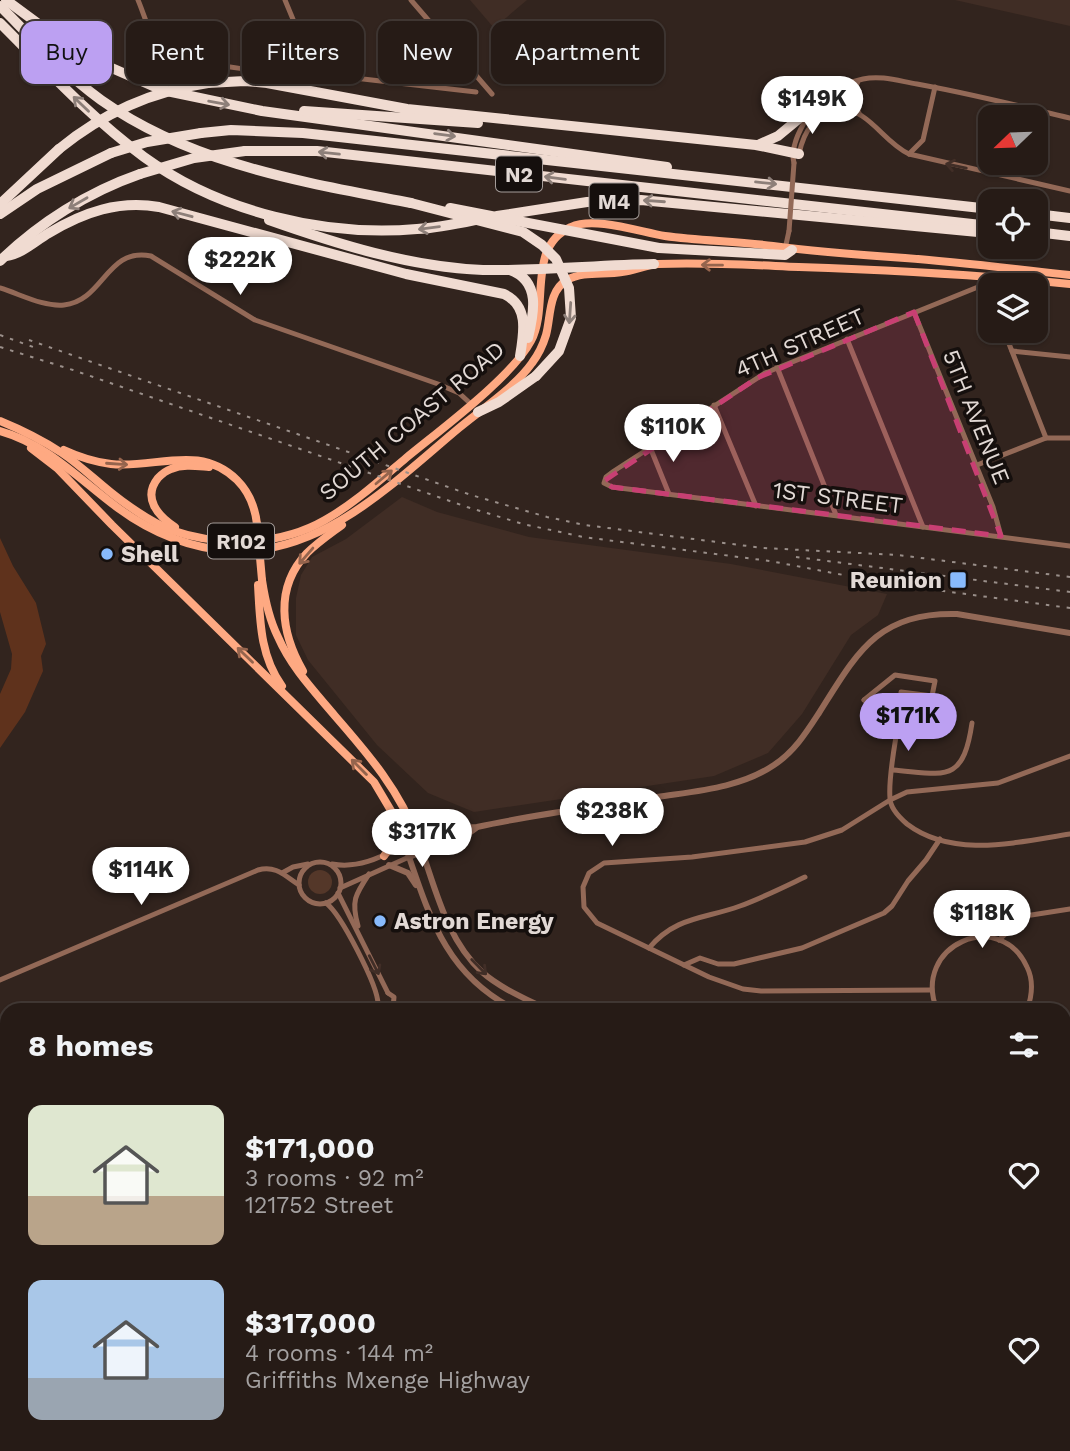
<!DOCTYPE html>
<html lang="en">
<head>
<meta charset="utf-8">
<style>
  body { margin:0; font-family:"Work Sans",sans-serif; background:#2e241f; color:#f1f3f6; height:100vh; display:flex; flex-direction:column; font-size:26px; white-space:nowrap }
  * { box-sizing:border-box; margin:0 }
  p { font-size:23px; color:#a4a1a1 }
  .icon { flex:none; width:38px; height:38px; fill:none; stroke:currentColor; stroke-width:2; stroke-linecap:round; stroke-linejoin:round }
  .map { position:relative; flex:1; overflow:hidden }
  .side { position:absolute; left:0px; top:1003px; width:1071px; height:450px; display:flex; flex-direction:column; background:#261b16; border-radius:21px 21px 0 0; box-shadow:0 2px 5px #0004,0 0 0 2px #423935 }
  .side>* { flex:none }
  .guide { position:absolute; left:21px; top:21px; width:700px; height:63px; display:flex; gap:14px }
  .needle { width:46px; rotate:247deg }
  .fabs { position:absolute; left:978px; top:105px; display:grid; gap:14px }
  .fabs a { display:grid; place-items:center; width:70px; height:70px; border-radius:14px; background:#261b16; box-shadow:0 2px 5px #0004,0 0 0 2px #423935; font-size:35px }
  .price { position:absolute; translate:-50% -60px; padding:0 16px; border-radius:24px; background:#fff; color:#222; font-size:23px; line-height:46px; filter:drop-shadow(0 2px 4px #0008) }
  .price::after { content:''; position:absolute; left:50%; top:42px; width:21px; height:16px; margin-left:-10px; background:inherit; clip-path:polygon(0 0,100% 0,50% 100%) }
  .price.selected { background:#bca0f2; color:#111 }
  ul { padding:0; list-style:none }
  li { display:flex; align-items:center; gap:21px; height:175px; padding:0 28px }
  li span { display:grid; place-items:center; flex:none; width:196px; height:140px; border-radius:14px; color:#555 }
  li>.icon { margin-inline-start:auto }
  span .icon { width:84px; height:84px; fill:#fffc; stroke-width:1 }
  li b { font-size:30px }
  h2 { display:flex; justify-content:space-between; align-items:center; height:84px; padding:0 28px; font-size:30px }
  .tag { padding:0 24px; border-radius:14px; background:#261b16; box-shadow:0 2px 5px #0004,0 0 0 2px #423935; font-size:24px; line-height:63px }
  .tag.selected { background:#bca0f2; color:#111 }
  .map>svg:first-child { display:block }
  .built { fill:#402d25 }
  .green { fill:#543729 }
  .water { fill:#5f321c }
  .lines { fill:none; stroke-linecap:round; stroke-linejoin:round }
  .minor { stroke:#936957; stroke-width:5 }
  .tertiary { stroke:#936957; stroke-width:6 }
  .primary { stroke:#fea982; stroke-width:8 }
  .motorway { stroke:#f0dbd1; stroke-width:10 }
  .rail { stroke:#9a8f8a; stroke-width:2; stroke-dasharray:3.5 7; stroke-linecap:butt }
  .minor-bridge { stroke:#936957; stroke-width:5 }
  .primary-bridge { stroke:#fea982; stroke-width:8 }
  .motorway-bridge { stroke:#f0dbd1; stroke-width:10 }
  .oneway { stroke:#8d7f79 }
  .oneway2 { stroke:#412e27 }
  .oneway3 { stroke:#95644d }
  .marked { fill:#c83f73; fill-opacity:0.2; stroke:#c83f73; stroke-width:5; stroke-dasharray:14 9; stroke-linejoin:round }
  .poi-dot { fill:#88bafc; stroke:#150f0d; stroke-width:2.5 }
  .labels { text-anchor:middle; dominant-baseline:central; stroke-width:7; stroke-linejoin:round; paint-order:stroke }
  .shield { fill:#150f0d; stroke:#a49c99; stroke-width:2 }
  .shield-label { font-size:21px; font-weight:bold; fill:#e2d9d5 }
  .street-label { font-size:23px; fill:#e2d9d5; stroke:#150f0d }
  .poi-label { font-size:23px; font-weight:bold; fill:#e2d9d5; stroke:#150f0d; text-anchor:start }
</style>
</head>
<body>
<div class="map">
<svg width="1070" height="1451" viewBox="0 0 1070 1451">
  <rect width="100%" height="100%" fill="#32241e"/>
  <g class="built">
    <path d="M 470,0 L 527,0 L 494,28 Z"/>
    <path d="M 955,0 L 1070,0 L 1070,26 Z"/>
    <path d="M 402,497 L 437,512 L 529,537 L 731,564 L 887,594 L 878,615 L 851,635 L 802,714 L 768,753 L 714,776 L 474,812 L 428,793 L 377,745 L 308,660 L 296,635 L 296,598 L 301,575 L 312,557 L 346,539 Z"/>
    <path d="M 71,1446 L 626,1446 L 627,1451 L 82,1451 Z"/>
  </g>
  <circle class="green" cx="320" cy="882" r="12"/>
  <path class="water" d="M 0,538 L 13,566 L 36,603 L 46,644 L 41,656 L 43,671 L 25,712 L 0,748 L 0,694 L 11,669 L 12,654 L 0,612 Z"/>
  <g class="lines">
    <g class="minor">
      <path d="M 138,0 C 144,14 149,33 157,45 C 168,63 279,73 304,77 L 314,70"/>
      <path d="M 285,0 L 314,70 L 337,76 L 476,92"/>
      <path d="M 411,0 L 492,94"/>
      <path d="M 858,81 L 852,97 L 859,113"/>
      <path d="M 799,154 C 804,130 815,114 841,111 C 849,110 855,111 862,116 C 879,127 890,145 909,154 L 1070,191"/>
      <path d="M 909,154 L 923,140 L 935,87"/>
      <path d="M 794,163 C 790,148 799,131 807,118 C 819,98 840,84 863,79 C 881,75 899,81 917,84 C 968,93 1019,106 1070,118"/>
      <path d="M 785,249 L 789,231"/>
      <path d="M 0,288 C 20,294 43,307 64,305 C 104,301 106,247 151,256 L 255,320 L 438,384 L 459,393 L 472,405"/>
      <path d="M 990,299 L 985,288 L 978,287 L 765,373 L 614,471 L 606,477 L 604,483 L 612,487 L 1070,546"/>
      <path d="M 914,312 L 993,507 L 1001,536"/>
      <path d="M 1004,331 L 1046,438"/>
      <path d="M 847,339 L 923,527"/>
      <path d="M 1012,351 L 1070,357"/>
      <path d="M 777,367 L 836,515"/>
      <path d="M 714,405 L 756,506"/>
      <path d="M 650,447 L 669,494"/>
      <path d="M 977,465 L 1046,438 L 1070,438"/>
      <path d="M 864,700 L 895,675 L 935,681 L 932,696 L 901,692 L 901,710"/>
      <path d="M 864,700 L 900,711"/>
      <path d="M 928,709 L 906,707 L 901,710 L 899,717 C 896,740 888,776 890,798 C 890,808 900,818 907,824 C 953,859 1018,842 1070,834"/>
      <path d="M 893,770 C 944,774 963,785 972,723"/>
      <circle cx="320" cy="883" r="21"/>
      <path d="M 332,864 C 359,869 381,857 405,845"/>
      <path d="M 282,873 L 293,867 L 308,864"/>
      <path d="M 340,888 L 409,857"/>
      <path d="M 338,893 L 388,993"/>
      <path d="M 326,903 C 341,914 378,986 378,1004 L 384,1010"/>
      <path d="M 358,926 C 351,901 355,895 369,874"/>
      <path d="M 999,940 L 1025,916 L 1070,909"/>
      <path d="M 649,948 C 676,916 705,919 740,906 C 762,898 784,887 805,877"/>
      <path d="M 684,965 L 700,958 L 718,964 L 734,964 L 802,948 L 884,913 L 892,906 L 908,881 L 926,860 L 940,839"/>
      <path d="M 0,980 L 258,870 C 276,865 285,876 299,885"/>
      <path d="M 931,990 L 761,991 L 743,989 L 709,977 L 597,923 L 584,907 L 583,887 L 589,873 L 604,863 L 692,857 L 805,842 L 842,830 L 890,800 L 907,792 L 998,783 L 1070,756"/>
      <path d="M 384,1010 L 393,1008 L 394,997 L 388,993"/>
      <path d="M 937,1010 C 911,945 1000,907 1027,967 C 1034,981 1032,996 1027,1010"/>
      <path d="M 1064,1124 L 1070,1135"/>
      <path d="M 0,1217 L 7,1214"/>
      <path d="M 0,1275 L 7,1263"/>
      <path d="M 1064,1344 L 1070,1341"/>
      <path d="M 1064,1375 L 1067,1374 L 1070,1381"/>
      <path d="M 146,1446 L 147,1451"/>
      <path d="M 500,1446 L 501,1451"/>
      <path d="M 929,1446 L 970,1446"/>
      <path d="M 1039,1446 L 1041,1451"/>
      <path d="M 580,1451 L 587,1451"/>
      <path d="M 976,1451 L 976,1446"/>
    </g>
    <g class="tertiary">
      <path d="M 418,840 C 435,885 445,938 482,972 C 500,988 526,999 548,1010"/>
      <path d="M 409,857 L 465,836 L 476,828"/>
      <path d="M 389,865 L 408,873 L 416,885"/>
      <path d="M 516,1010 C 445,975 429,915 405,845 L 444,829 L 477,827 C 536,814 597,807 657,797 C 696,791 740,788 774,765 C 794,752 806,733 819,713 C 857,653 877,612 957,614 L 1070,633"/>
      <path d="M 902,1451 L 903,1446"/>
      <path d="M 906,1451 L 907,1446"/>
      <path d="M 929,1451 L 929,1446"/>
    </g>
    <g class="primary">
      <path d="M 0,421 C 22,430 42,440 62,453 C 83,467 101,486 122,501 C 137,512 153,523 171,530 C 220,547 280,546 325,520 C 355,503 380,480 406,458 C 440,430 512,377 531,341 C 550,305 526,247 571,227 C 594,216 640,232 665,236 C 701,241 737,241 773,246 C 817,252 861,255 905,258 C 960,262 1015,269 1070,275"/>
      <path d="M 0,431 C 47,444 80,480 118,508 C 152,533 189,548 231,551 C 323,555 393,483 459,428 C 482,409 515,387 532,363 C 538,355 543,345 546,335 C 551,317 548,291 567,280 C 583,271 604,275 622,272 C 634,271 645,265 658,264 C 705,262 752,265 799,267 C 890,270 980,275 1070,284"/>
      <path d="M 31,448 L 57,468 L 112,525 L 374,782 L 393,814 L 405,845"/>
      <path d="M 64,450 C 79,457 95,462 111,464 C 156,469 199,443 237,480 C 249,492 255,507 257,524"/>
      <path d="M 175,527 C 158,516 142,498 158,478 C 162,474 165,471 171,469 C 183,464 196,466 209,467"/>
      <path d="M 262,580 C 265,600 269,619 278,637 C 291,667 314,691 335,716 C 369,755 400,791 418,840"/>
      <path d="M 258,585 C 260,620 260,656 282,686"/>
      <path d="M 303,671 C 281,633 274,588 307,553 C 318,542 330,534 342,525"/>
      <path d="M 384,856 L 396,839 L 397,827"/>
    </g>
    <g class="motorway">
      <path d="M 6,0 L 67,45 L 98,62 L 162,90 L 262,111 L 667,167"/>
      <path d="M 0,6 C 32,38 64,73 101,100 C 193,165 304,182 411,203"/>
      <path d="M 0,23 C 46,69 91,118 144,157 C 220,212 324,237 417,229 C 437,228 456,224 475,220"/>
      <path d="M 208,83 L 245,81 L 267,83 L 407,109 L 756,145 L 799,154"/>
      <path d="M 304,111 L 478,123"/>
      <path d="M 201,133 L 231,130 L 303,133 L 990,209"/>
      <path d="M 760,144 L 778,136 L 813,107"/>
      <path d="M 245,151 L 317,151 L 990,226"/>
      <path d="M 0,204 L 59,149"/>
      <path d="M 0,214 L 37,189 L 111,153"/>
      <path d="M 1036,214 L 1070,218"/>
      <path d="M 497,216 L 587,202 L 641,200 L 978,232 L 990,231"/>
      <path d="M 269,220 C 337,244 410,267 483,270 C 539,271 597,265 654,264"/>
      <path d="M 1036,232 L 1070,236"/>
      <path d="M 659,248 L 785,255 L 792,250"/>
      <path d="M 6,256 C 22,254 35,241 49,233 C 84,212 119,200 159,207 L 406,274 L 504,294 C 529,306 524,332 520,356"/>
      <path d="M 0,261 C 39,223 88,192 140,174"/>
      <path d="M 510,270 C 541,281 534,313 528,338"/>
      <path d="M 478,412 L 499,402 L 536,376"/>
    </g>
    <g class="rail">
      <path d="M 0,335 L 36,348"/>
      <path d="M 29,340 L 471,495 L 547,517 L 585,525 L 763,548 L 898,555 L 1070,577"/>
      <path d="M 0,347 L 73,370 L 467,507 L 523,524 L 583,537 L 770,561 L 891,584 L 1070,608"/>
      <path d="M 796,557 L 1070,592"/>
    </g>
    <path class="minor-bridge" d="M 789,231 L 794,163"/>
    <path class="primary-bridge" d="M 257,524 L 262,580"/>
    <g class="motorway-bridge">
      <path d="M 59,149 C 103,113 152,91 208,83"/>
      <path d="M 111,153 L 147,142 L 201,133"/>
      <path d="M 140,174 L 194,158 L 245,151"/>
      <path d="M 411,203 L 523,232 L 542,245 L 556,259 L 569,288 L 571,318 L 559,351 L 536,376"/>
      <path d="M 450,208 L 659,248"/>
    </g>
  </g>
  <defs><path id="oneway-shaft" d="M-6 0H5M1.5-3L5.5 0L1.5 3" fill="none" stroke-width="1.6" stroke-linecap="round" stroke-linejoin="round" transform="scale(1.75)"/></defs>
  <g class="oneway">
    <use href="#oneway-shaft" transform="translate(219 103) rotate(10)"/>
    <use href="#oneway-shaft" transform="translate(81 104) rotate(-136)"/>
    <use href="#oneway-shaft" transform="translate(445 135) rotate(8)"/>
    <use href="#oneway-shaft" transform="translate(329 153) rotate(-174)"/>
    <use href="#oneway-shaft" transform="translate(555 178) rotate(-173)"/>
    <use href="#oneway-shaft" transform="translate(766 183) rotate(6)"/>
    <use href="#oneway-shaft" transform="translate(654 201) rotate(-176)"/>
    <use href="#oneway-shaft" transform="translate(78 203) rotate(150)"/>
    <use href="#oneway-shaft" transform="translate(182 214) rotate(-165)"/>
    <use href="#oneway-shaft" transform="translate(429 228) rotate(173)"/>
    <use href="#oneway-shaft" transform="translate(570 313) rotate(94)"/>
  </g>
  <g class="oneway2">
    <use href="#oneway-shaft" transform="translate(956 166) rotate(-168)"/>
    <use href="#oneway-shaft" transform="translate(374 965) rotate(63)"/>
    <use href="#oneway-shaft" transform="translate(479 967) rotate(46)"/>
  </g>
  <g class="oneway3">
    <use href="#oneway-shaft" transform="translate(712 265) rotate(-179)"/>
    <use href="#oneway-shaft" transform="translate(117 464) rotate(4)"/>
    <use href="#oneway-shaft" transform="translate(384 477) rotate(-40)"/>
    <use href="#oneway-shaft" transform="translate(306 556) rotate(131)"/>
    <use href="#oneway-shaft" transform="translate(245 655) rotate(-136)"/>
    <use href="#oneway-shaft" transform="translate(359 767) rotate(-135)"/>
  </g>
  <path class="marked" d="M 914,312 L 1001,536 L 612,487 L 604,481 L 757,378 Z"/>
  <g class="poi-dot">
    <circle cx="107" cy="554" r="7"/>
    <rect x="949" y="571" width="18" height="18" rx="3.5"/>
    <circle cx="380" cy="921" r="7"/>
  </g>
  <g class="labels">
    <g class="shield">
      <rect x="496" y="156.5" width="46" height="35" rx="5"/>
      <rect x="589.5" y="183.5" width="49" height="35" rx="5"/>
      <rect x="208" y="523.5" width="66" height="35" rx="5"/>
    </g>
    <g class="shield-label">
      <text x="519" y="174">N2</text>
      <text x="614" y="201">M4</text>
      <text x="241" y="541">R102</text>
    </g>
    <g class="street-label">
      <text transform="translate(800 343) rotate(-24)">4TH STREET</text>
      <text transform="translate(976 417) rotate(68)">5TH AVENUE</text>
      <text transform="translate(412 421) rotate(-40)">SOUTH COAST ROAD</text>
      <text transform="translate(838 498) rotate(7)">1ST STREET</text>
    </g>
    <g class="poi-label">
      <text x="121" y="554">Shell</text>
      <text x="942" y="580" text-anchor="end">Reunion</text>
      <text x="394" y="921">Astron Energy</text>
    </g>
  </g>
</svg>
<div class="fabs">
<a><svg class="needle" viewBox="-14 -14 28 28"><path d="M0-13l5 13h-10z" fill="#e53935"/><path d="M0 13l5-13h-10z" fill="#a4a1a1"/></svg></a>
<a><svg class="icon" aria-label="locate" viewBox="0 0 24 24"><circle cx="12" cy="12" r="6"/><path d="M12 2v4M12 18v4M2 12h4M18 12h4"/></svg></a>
<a><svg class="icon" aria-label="layers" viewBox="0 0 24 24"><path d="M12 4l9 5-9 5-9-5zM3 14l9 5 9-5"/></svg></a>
</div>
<b class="price" style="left:812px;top:136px">$149K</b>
<b class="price" style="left:240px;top:297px">$222K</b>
<b class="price" style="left:673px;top:464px">$110K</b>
<b class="price selected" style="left:908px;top:753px">$171K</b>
<b class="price" style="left:612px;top:848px">$238K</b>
<b class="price" style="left:422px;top:869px">$317K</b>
<b class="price" style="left:141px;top:907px">$114K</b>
<b class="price" style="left:982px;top:950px">$118K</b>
<div class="guide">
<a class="tag selected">Buy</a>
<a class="tag">Rent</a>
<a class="tag">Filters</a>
<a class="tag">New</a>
<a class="tag">Apartment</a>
</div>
<section class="side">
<h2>8 homes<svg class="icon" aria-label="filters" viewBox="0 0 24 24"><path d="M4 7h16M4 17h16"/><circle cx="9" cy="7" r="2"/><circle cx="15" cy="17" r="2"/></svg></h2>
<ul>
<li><span style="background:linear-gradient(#dfe7d0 65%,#b9a48a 0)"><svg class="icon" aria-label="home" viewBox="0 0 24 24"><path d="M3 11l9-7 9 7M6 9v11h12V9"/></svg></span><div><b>$171,000</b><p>3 rooms · 92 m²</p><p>121752 Street</p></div><svg class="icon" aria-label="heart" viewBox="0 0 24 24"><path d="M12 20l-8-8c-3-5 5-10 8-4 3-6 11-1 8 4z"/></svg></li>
<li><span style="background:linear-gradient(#a9c7e8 70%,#9aa5b1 0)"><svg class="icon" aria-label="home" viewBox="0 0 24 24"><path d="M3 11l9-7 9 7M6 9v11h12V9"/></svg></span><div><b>$317,000</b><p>4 rooms · 144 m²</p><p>Griffiths Mxenge Highway</p></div><svg class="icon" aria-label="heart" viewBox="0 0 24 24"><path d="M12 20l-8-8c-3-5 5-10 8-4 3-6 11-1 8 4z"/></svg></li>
</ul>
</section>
</div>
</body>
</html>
